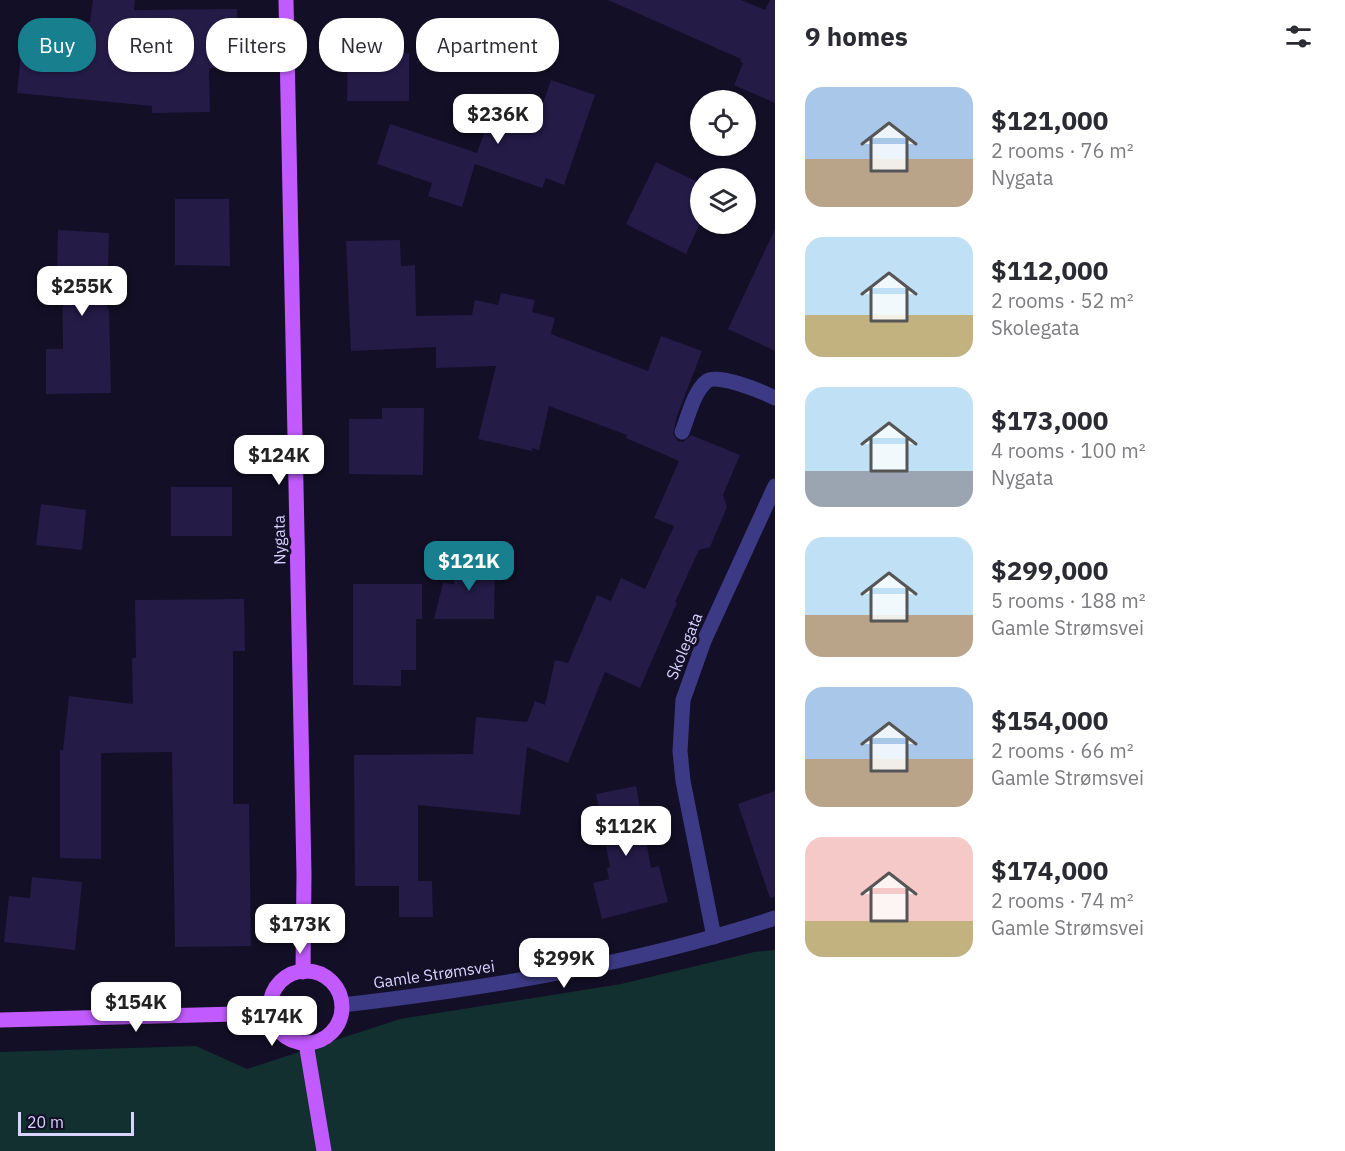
<!DOCTYPE html>
<html lang="en">
<head>
<meta charset="utf-8">
<style>
  body { margin:0; font-family:"IBM Plex Sans",sans-serif; background:#f2f2f3; color:#2b2b33; height:100vh; display:flex; flex-direction:column; font-size:22px; white-space:nowrap }
  * { box-sizing:border-box; margin:0 }
  p { font-size:20px; color:#7c7c81 }
  .icon { flex:none; width:33px; height:33px; fill:none; stroke:currentColor; stroke-width:2; stroke-linecap:round; stroke-linejoin:round }
  .map { position:relative; flex:1; overflow:hidden }
  .panel { display:flex; flex-direction:column; background:#fff; width:570px }
  .panel>* { flex:none }
  .banner { position:absolute; left:18px; top:18px; width:570px; height:54px; display:flex; gap:12px }
  .fabs { position:absolute; left:690px; top:90px; display:grid; gap:12px }
  .fabs a { display:grid; place-items:center; width:66px; height:66px; border-radius:50%; background:#fff; box-shadow:0 2px 4px #0004; font-size:30px }
  .scale { position:absolute; left:18px; bottom:15px; width:116px; box-sizing:border-box; padding-left:6px; border:3px solid #d9d4ff; border-top:0; font-size:16px; line-height:21px; white-space:nowrap; color:#d9d4ff; -webkit-text-stroke:4px #130f26; paint-order:stroke }
  .price { position:absolute; translate:-50% -51px; padding:0 14px; border-radius:12px; background:#fff; color:#222; font-size:20px; line-height:39px; filter:drop-shadow(0 2px 3px #0008) }
  .price::after { content:''; position:absolute; left:50%; top:36px; width:18px; height:14px; margin-left:-9px; background:inherit; clip-path:polygon(0 0,100% 0,50% 100%) }
  .price.on { background:#187f8f; color:#fff }
  ul { padding:0; list-style:none }
  li { display:flex; align-items:center; gap:18px; height:150px; padding:0 30px }
  li span { display:grid; place-items:center; flex:none; width:168px; height:120px; border-radius:18px; color:#555 }
  li>.icon { margin-inline-start:auto }
  span .icon { width:72px; height:72px; fill:#fffc; stroke-width:1 }
  li b { font-size:26px }
  h2 { display:flex; justify-content:space-between; align-items:center; height:72px; padding:0 30px; font-size:26px }
  .tag { padding:0 21px; border-radius:24px; background:#fff; box-shadow:0 2px 4px #0004; font-size:21px; line-height:54px }
  .tag.on { background:#187f8f; color:#fff }
  main { display:flex; flex:1; min-height:0 }
  .map>svg:first-child { display:block }
  .green { fill:#12302f }
  .building { fill:#241b47 }
  .lines { fill:none; stroke-linecap:round; stroke-linejoin:round }
  .minor { stroke:#3d3a85; stroke-width:15 }
  .major { stroke:#c25bff; stroke-width:15 }
  .labels { text-anchor:middle; dominant-baseline:central; stroke-width:6; stroke-linejoin:round; paint-order:stroke }
  .street-label { font-size:16px; fill:#d9d4ff; stroke:#130f26 }
</style>
</head>
<body>
<main>
<div class="map">
<svg width="775" height="1151" viewBox="0 0 775 1151">
  <rect width="100%" height="100%" fill="#130f26"/>
  <path class="green" d="M 775,950 L 775,1151 L 0,1151 L 0,1052 L 196,1046 L 247,1069 L 400,1019 L 621,984 L 754,952 Z"/>
  <g class="building">
    <path d="M 93,0 L 135,0 L 134,10 L 237,9 L 238,68 L 209,68 L 210,112 L 152,113 L 152,106 L 17,93 L 24,25 L 53,28 L 53,25 L 58,25 L 58,19 L 90,22 Z"/>
    <path d="M 608,0 L 741,0 L 765,10 L 770,0 L 775,0 L 775,103 L 734,85 L 743,63 L 740,62 L 741,59 Z"/>
    <path d="M 348,53 L 409,53 L 409,101 L 347,101 Z"/>
    <path d="M 551,80 L 595,95 L 564,185 L 546,178 L 542,188 L 475,164 L 462,207 L 428,196 L 432,183 L 377,164 L 390,124 L 477,153 L 498,93 L 541,109 Z"/>
    <path d="M 656,162 L 700,183 L 700,223 L 686,254 L 626,224 Z"/>
    <path d="M 175,199 L 229,199 L 230,266 L 175,265 Z"/>
    <path d="M 775,229 L 775,351 L 728,329 Z"/>
    <path d="M 58,230 L 109,233 L 107,309 L 109,309 L 111,393 L 46,394 L 46,349 L 63,349 L 62,268 L 57,268 Z"/>
    <path d="M 400,240 L 401,266 L 415,265 L 416,316 L 472,315 L 475,300 L 498,305 L 501,293 L 535,300 L 532,312 L 555,318 L 551,334 L 648,371 L 661,336 L 702,351 L 677,416 L 673,434 L 678,441 L 683,442 L 691,435 L 740,455 L 723,495 L 727,507 L 710,547 L 699,550 L 675,602 L 677,603 L 640,688 L 605,672 L 568,763 L 527,747 L 520,815 L 418,805 L 418,881 L 432,881 L 433,917 L 399,917 L 399,886 L 355,886 L 354,755 L 473,754 L 476,717 L 527,722 L 535,701 L 545,705 L 555,660 L 568,663 L 597,595 L 611,601 L 621,578 L 645,589 L 674,526 L 654,518 L 679,461 L 626,438 L 627,435 L 549,406 L 539,450 L 532,448 L 532,451 L 478,439 L 496,366 L 436,368 L 436,347 L 351,351 L 346,241 Z"/>
    <path d="M 382,408 L 424,408 L 423,475 L 349,474 L 349,419 L 382,419 Z"/>
    <rect x="171" y="487" width="61" height="49"/>
    <path d="M 41,504 L 86,510 L 82,550 L 36,545 Z"/>
    <path d="M 454,561 L 495,561 L 494,619 L 434,619 L 443,583 L 454,584 Z"/>
    <path d="M 353,584 L 422,584 L 422,619 L 416,619 L 416,670 L 401,670 L 401,686 L 353,685 Z"/>
    <path d="M 244,599 L 245,651 L 233,651 L 233,804 L 249,804 L 251,946 L 175,947 L 172,752 L 101,753 L 101,859 L 60,858 L 60,750 L 63,750 L 69,696 L 133,704 L 132,658 L 136,658 L 135,600 Z"/>
    <path d="M 636,786 L 651,868 L 659,866 L 668,902 L 602,919 L 593,883 L 609,879 L 607,868 L 610,867 L 596,794 Z"/>
    <path d="M 775,791 L 775,897 L 770,898 L 738,804 Z"/>
    <path d="M 32,877 L 82,882 L 75,950 L 4,942 L 9,896 L 30,898 Z"/>
  </g>
  <g class="lines">
    <g class="minor">
      <path d="M 682,432 C 688,417 694,391 707,381 C 718,373 763,392 775,398"/>
      <path d="M 714,937 L 683,781 L 680,751 L 683,700 L 704,641 L 775,486"/>
      <path d="M 342,1005 C 489,988 635,964 775,918"/>
    </g>
    <g class="major">
      <path d="M 286,0 L 304,874 L 303,972"/>
      <circle cx="306" cy="1007" r="36"/>
      <path d="M 0,1020 L 271,1013"/>
      <path d="M 306,1043 L 324,1151"/>
    </g>
  </g>
  <g class="labels">
    <g class="street-label">
      <text transform="translate(279 540) rotate(-91)">Nygata</text>
      <text transform="translate(684 646) rotate(-68)">Skolegata</text>
      <text transform="translate(434 974) rotate(-8)">Gamle Strømsvei</text>
    </g>
  </g>
</svg>
<div class="fabs">
<a><svg class="icon" aria-label="locate" viewBox="0 0 24 24"><circle cx="12" cy="12" r="6"/><path d="M12 2v4M12 18v4M2 12h4M18 12h4"/></svg></a>
<a><svg class="icon" aria-label="layers" viewBox="0 0 24 24"><path d="M12 4l9 5-9 5-9-5zM3 14l9 5 9-5"/></svg></a>
</div>
<div class="scale">20 m</div>
<b class="price" style="left:498px;top:145px">$236K</b>
<b class="price" style="left:82px;top:317px">$255K</b>
<b class="price" style="left:279px;top:486px">$124K</b>
<b class="price on" style="left:469px;top:592px">$121K</b>
<b class="price" style="left:626px;top:857px">$112K</b>
<b class="price" style="left:300px;top:955px">$173K</b>
<b class="price" style="left:564px;top:989px">$299K</b>
<b class="price" style="left:136px;top:1033px">$154K</b>
<b class="price" style="left:272px;top:1047px">$174K</b>
<div class="banner">
<a class="tag on">Buy</a>
<a class="tag">Rent</a>
<a class="tag">Filters</a>
<a class="tag">New</a>
<a class="tag">Apartment</a>
</div>
</div>
<section class="panel">
<h2>9 homes<svg class="icon" aria-label="filters" viewBox="0 0 24 24"><path d="M4 7h16M4 17h16"/><circle cx="9" cy="7" r="2"/><circle cx="15" cy="17" r="2"/></svg></h2>
<ul>
<li><span style="background:linear-gradient(#a9c7e8 60%,#b9a48a 0)"><svg class="icon" aria-label="home" viewBox="0 0 24 24"><path d="M3 11l9-7 9 7M6 9v11h12V9"/></svg></span><div><b>$121,000</b><p>2 rooms · 76 m²</p><p>Nygata</p></div></li>
<li><span style="background:linear-gradient(#bfe0f5 65%,#c2b280 0)"><svg class="icon" aria-label="home" viewBox="0 0 24 24"><path d="M3 11l9-7 9 7M6 9v11h12V9"/></svg></span><div><b>$112,000</b><p>2 rooms · 52 m²</p><p>Skolegata</p></div></li>
<li><span style="background:linear-gradient(#bfe0f5 70%,#9aa5b1 0)"><svg class="icon" aria-label="home" viewBox="0 0 24 24"><path d="M3 11l9-7 9 7M6 9v11h12V9"/></svg></span><div><b>$173,000</b><p>4 rooms · 100 m²</p><p>Nygata</p></div></li>
<li><span style="background:linear-gradient(#bfe0f5 65%,#b9a48a 0)"><svg class="icon" aria-label="home" viewBox="0 0 24 24"><path d="M3 11l9-7 9 7M6 9v11h12V9"/></svg></span><div><b>$299,000</b><p>5 rooms · 188 m²</p><p>Gamle Strømsvei</p></div></li>
<li><span style="background:linear-gradient(#a9c7e8 60%,#b9a48a 0)"><svg class="icon" aria-label="home" viewBox="0 0 24 24"><path d="M3 11l9-7 9 7M6 9v11h12V9"/></svg></span><div><b>$154,000</b><p>2 rooms · 66 m²</p><p>Gamle Strømsvei</p></div></li>
<li><span style="background:linear-gradient(#f6c9c9 70%,#c2b280 0)"><svg class="icon" aria-label="home" viewBox="0 0 24 24"><path d="M3 11l9-7 9 7M6 9v11h12V9"/></svg></span><div><b>$174,000</b><p>2 rooms · 74 m²</p><p>Gamle Strømsvei</p></div></li>
</ul>
</section>
</main>
</body>
</html>
